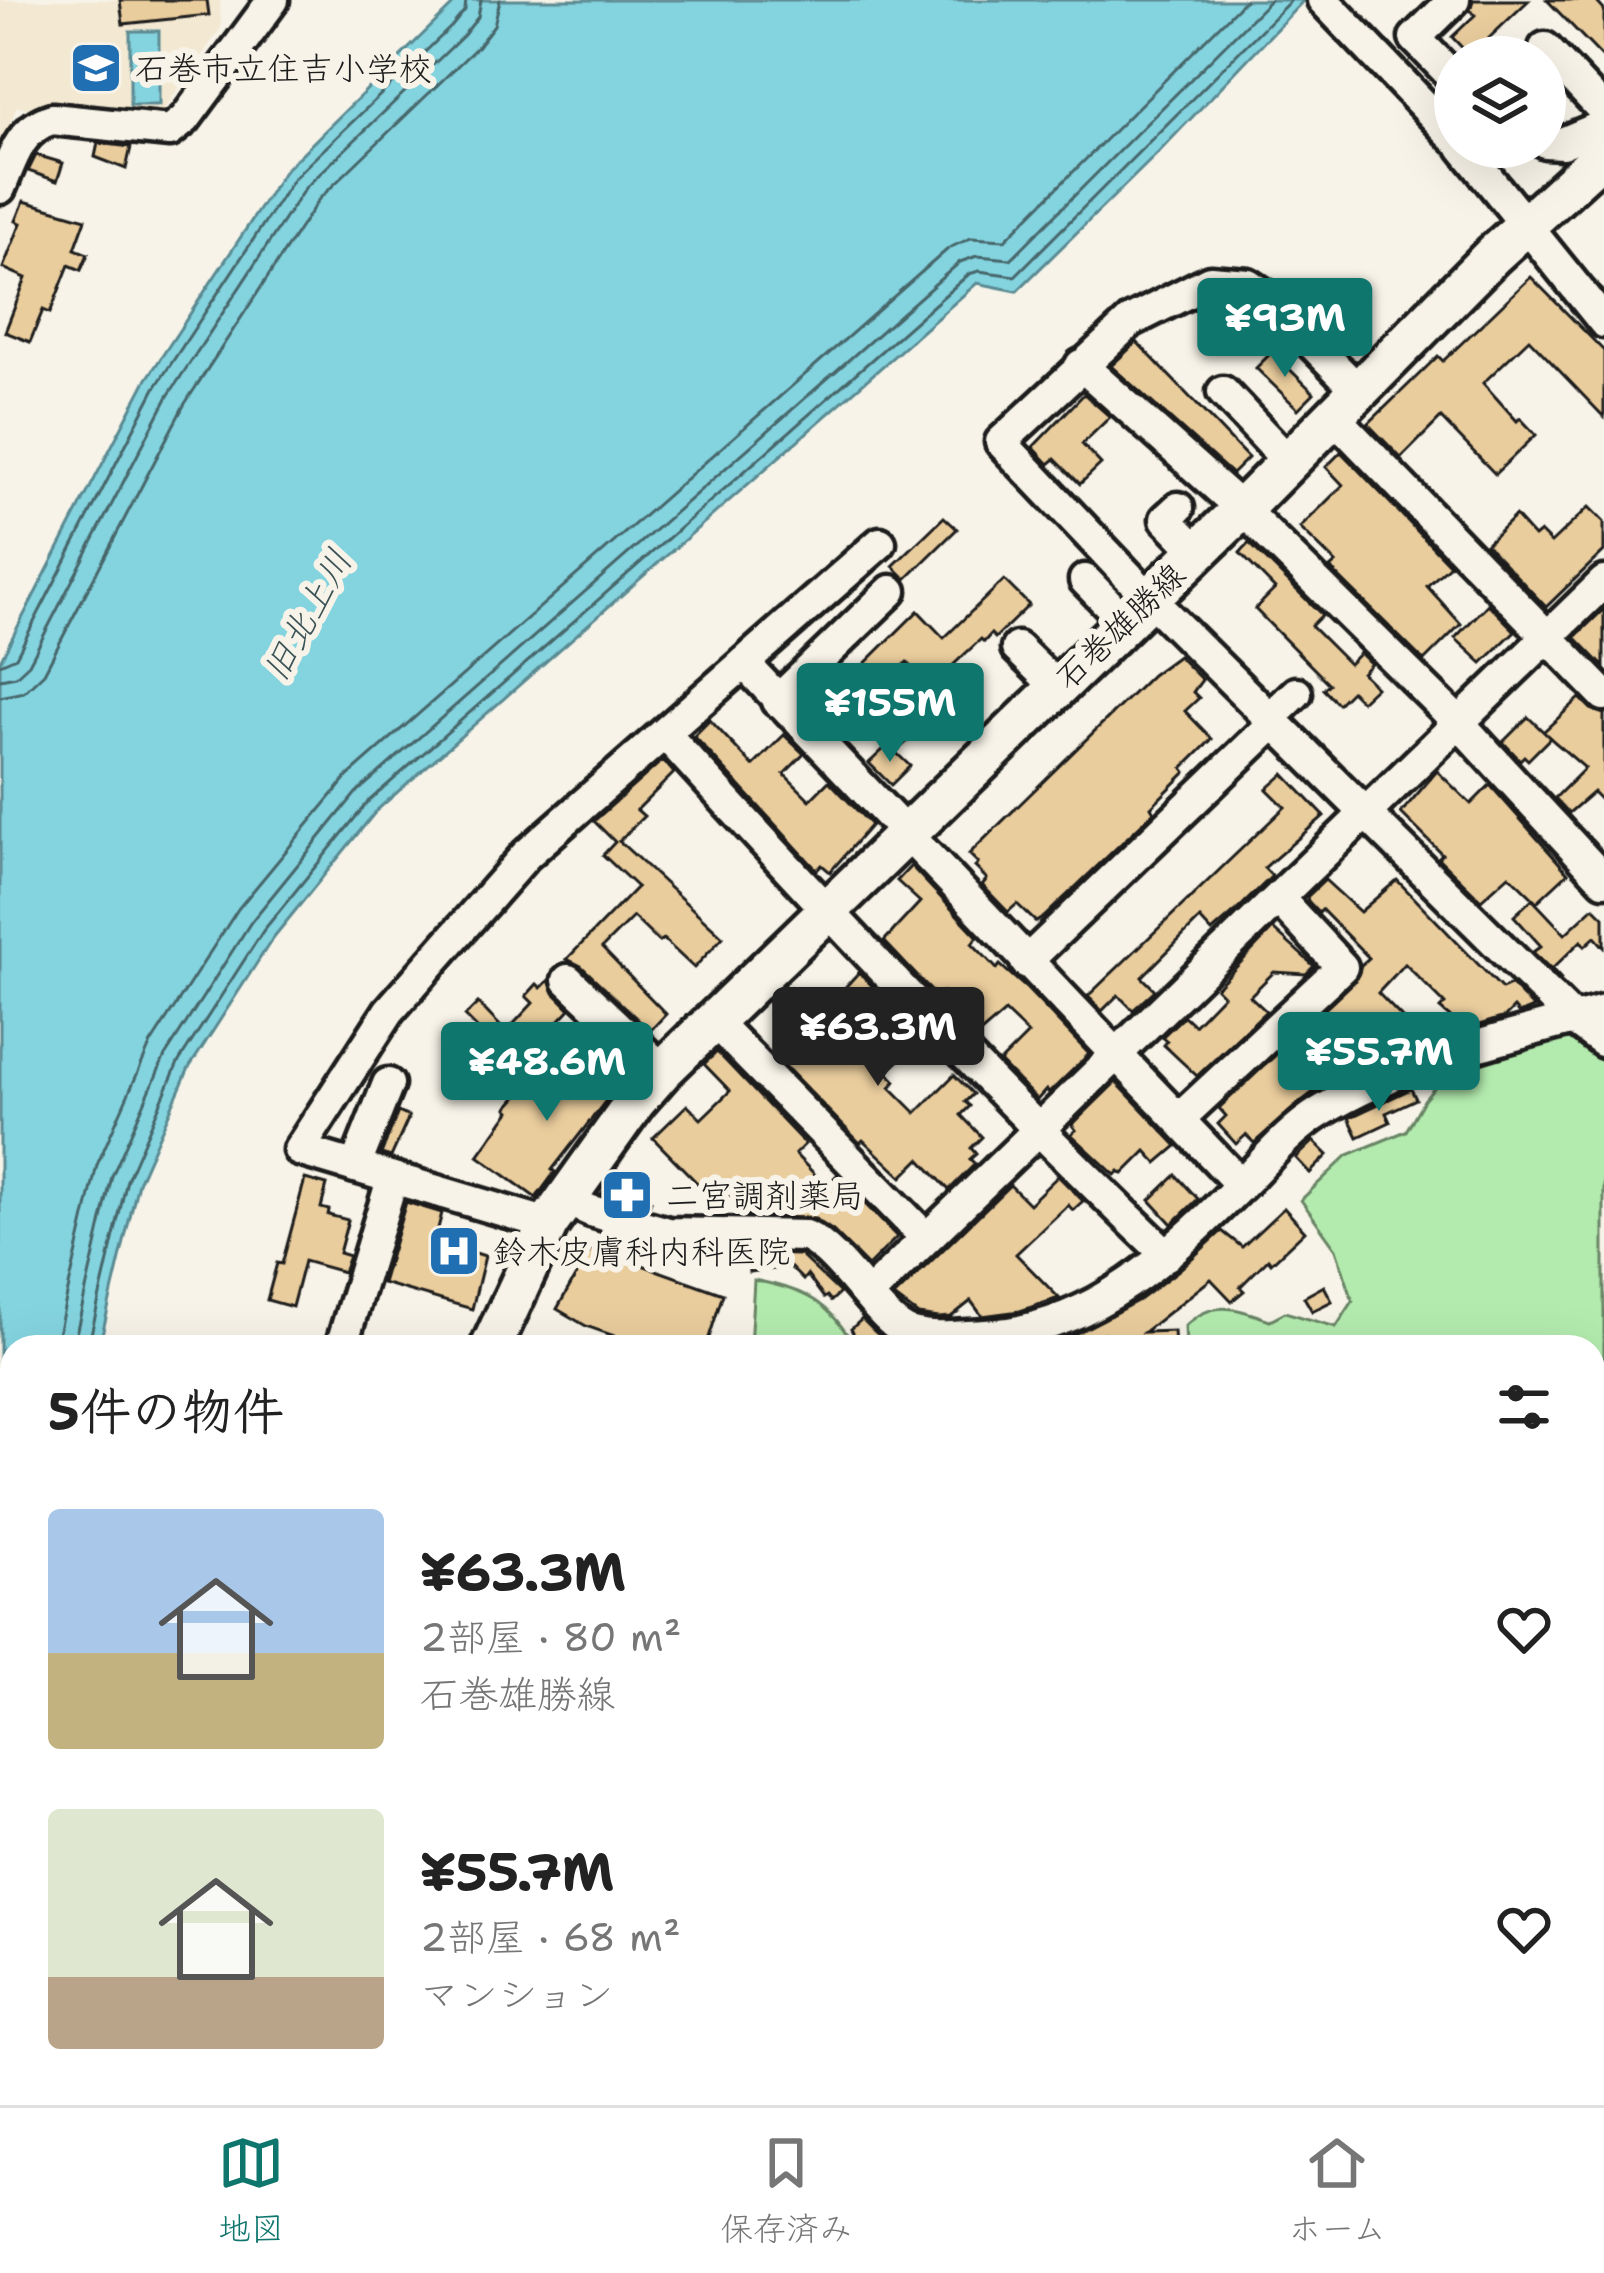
<!DOCTYPE html>
<html lang="ja">
<head>
<meta charset="utf-8">
<style>
  body { margin:0; font-family:"Shantell Sans","Klee One",sans-serif; background:#f2f2f2; color:#222; height:100vh; display:flex; flex-direction:column; font-size:45px; white-space:nowrap }
  * { box-sizing:border-box; margin:0 }
  p { font-size:39px; color:#767676 }
  .icon { flex:none; width:66px; height:66px; fill:none; stroke:currentColor; stroke-width:2; stroke-linecap:round; stroke-linejoin:round }
  .map { position:relative; flex:1; overflow:hidden }
  .sheet { position:absolute; left:0px; top:1335px; width:1605px; height:771px; display:flex; flex-direction:column; background:#fff; border-radius:36px 36px 0 0; box-shadow:0 12px 48px #0002 }
  .sheet>* { flex:none }
  .controls { position:absolute; left:1434px; top:36px; display:grid; gap:24px }
  .controls a { display:grid; place-items:center; width:132px; height:132px; border-radius:50%; background:#fff; box-shadow:0 12px 48px #0002; font-size:60px }
  .price { position:absolute; translate:-50% -102px; padding:0 27px; border-radius:12px; background:#0f766e; color:#fff; font-size:39px; line-height:78px; filter:drop-shadow(0 3px 6px #0008) }
  .price::after { content:''; position:absolute; left:50%; top:72px; width:36px; height:27px; margin-left:-18px; background:inherit; clip-path:polygon(0 0,100% 0,50% 100%) }
  .price.on { background:#222; color:#fff }
  ul { padding:0; list-style:none }
  li { display:flex; align-items:center; gap:36px; height:300px; padding:0 48px }
  li span { display:grid; place-items:center; flex:none; width:336px; height:240px; border-radius:12px; color:#555 }
  li>.icon { margin-inline-start:auto }
  span .icon { width:144px; height:144px; fill:#fffc; stroke-width:1 }
  li b { font-size:51px }
  h2 { display:flex; justify-content:space-between; align-items:center; height:144px; padding:0 48px; font-size:51px }
  .dock { display:flex; justify-content:space-around; align-items:center; height:168px; border-top:3px solid #e0e0e0; background:#fff; font-size:33px; color:#767676 }
  .dock a { display:grid; justify-items:center; gap:6px }
  .dock .on { color:#0f766e }
  .map>svg:first-child { display:block }
  .built { fill:#f3e8d2 }
  .green { fill:#b3ebae; stroke:#688465; stroke-width:3 }
  .water { fill:#84d4e0; stroke:#5a8a92; stroke-width:3 }
  .lines { fill:none; stroke-linecap:round; stroke-linejoin:round }
  .shore { stroke:#46666a; stroke-width:3 }
  .building { fill:#eacd9d; stroke:#1c1c1c; stroke-width:3; fill-rule:evenodd }
  .minor-casing { stroke:#1c1c1c; stroke-width:39 }
  .major-casing { stroke:#1c1c1c; stroke-width:48 }
  .minor { stroke:#f7f3e8; stroke-width:30 }
  .major { stroke:#f7f3e8; stroke-width:39 }
  .labels { text-anchor:middle; dominant-baseline:central; stroke-width:12; stroke-linejoin:round; paint-order:stroke }
  .poi-label { font-size:33px; fill:#1c1c1c; stroke:#f7f3e8; text-anchor:start }
  .street-label { font-size:33px; fill:#1c1c1c; stroke:#f7f3e8 }
  .water-label { font-size:36px; font-style:italic; fill:#3b5357; stroke:#f7f3e8 }
</style>
</head>
<body>
<div class="map">
<svg width="1604" height="2105" viewBox="0 0 1604 2105">
  <rect width="100%" height="100%" fill="#f7f3e8"/>
  <filter id="ink" filterUnits="userSpaceOnUse"><feTurbulence type="fractalNoise" baseFrequency=".00833" numOctaves="2"/><feDisplacementMap in="SourceGraphic" scale="24" xChannelSelector="R" yChannelSelector="G"/><feConvolveMatrix kernelMatrix="1 2 1 2 8 2 1 2 1" color-interpolation-filters="sRGB"/></filter>
  <g filter="url(#ink)">
    <path class="built" d="M 0,0 L 220,0 L 221,28 L 158,118 L 16,107 L 0,158 Z"/>
    <g class="green">
      <path d="M 1573,1035 L 1604,1057 L 1604,1378 L 1593,1382 L 1593,1347 L 1186,1347 L 1185,1326 C 1214,1299 1235,1308 1270,1320 L 1285,1312 L 1336,1327 L 1353,1301 L 1336,1249 L 1301,1200 L 1348,1155 L 1406,1131 L 1424,1100 L 1445,1075 Z"/>
      <path d="M 754,1280 C 806,1291 828,1300 855,1347 L 750,1347 Z"/>
      <path d="M 1604,1630 L 1604,2105 L 1523,2105 L 1522,2098 L 1510,2094 L 1593,2094 L 1593,1636 Z"/>
      <path d="M 856,2094 L 1485,2094 L 1473,2105 L 836,2105 Z"/>
    </g>
    <g class="water">
      <path d="M 458,0 L 1304,0 L 1158,153 L 1017,291 L 977,283 L 377,810 L 273,938 L 189,1068 L 138,1183 L 99,1347 L 12,1347 L 12,1727 L 0,1831 L 0,661 L 145,382 L 285,170 Z"/>
      <rect x="130" y="31" width="29" height="74"/>
    </g>
    <g class="lines">
      <g class="shore">
        <path d="M 0,664 L 16,657 L 155,388 L 294,178 L 452,26 L 465,10 L 466,0"/>
        <path d="M 0,679 L 16,676 L 29,664 L 168,396 L 305,188 L 463,36 L 478,17 L 481,0"/>
        <path d="M 0,697 L 24,692 L 44,673 L 184,405 L 319,199 L 477,47 L 494,25 L 500,0"/>
        <path d="M 55,1347 L 97,1165 L 150,1045 L 238,909 L 348,776 L 949,248 L 971,238 L 1005,240 L 1245,0"/>
        <path d="M 73,1347 L 112,1176 L 165,1056 L 251,922 L 356,793 L 960,262 L 977,256 L 1011,259 L 1270,0"/>
        <path d="M 88,1347 L 127,1180 L 178,1063 L 263,931 L 368,802 L 969,274 L 979,271 L 1015,276 L 1291,0"/>
      </g>
    </g>
    <g class="building">
      <path d="M 120,0 L 207,0 L 209,15 L 123,24 Z"/>
      <path d="M 1473,0 L 1529,0 L 1489,38 L 1505,57 L 1471,57 L 1452,37 L 1475,15 L 1470,10 Z"/>
      <path d="M 1547,0 L 1595,0 L 1604,10 L 1604,59 Z"/>
      <path d="M 98,143 L 131,147 L 126,169 L 95,157 Z"/>
      <path d="M 36,155 L 63,163 L 57,181 L 28,171 Z"/>
      <path d="M 24,201 L 86,219 L 75,249 L 88,254 L 81,270 L 69,265 L 50,313 L 43,310 L 30,342 L 5,332 L 26,278 L 3,268 L 21,223 L 16,221 Z"/>
      <path d="M 1531,277 L 1604,351 L 1604,417 L 1529,339 L 1483,383 L 1517,421 L 1520,418 L 1536,435 L 1495,474 L 1441,418 L 1401,458 L 1368,424 L 1438,356 L 1443,361 Z"/>
      <path d="M 1137,342 L 1248,458 L 1232,474 L 1111,366 Z"/>
      <path d="M 1272,352 L 1314,393 L 1298,409 L 1256,368 Z"/>
      <path d="M 1084,394 L 1110,417 L 1082,444 L 1101,464 L 1080,484 L 1055,459 L 1049,464 L 1033,447 Z"/>
      <path d="M 1341,452 L 1450,565 L 1427,586 L 1461,624 L 1424,661 L 1330,568 L 1336,563 L 1300,528 L 1343,485 L 1326,467 Z"/>
      <path d="M 1589,507 L 1604,522 L 1604,551 L 1546,607 L 1486,544 L 1515,516 L 1534,537 L 1540,532 L 1551,543 Z"/>
      <path d="M 944,517 L 957,529 L 906,579 L 893,566 Z"/>
      <path d="M 1249,543 L 1322,615 L 1311,626 L 1349,664 L 1360,653 L 1371,664 L 1362,673 L 1376,687 L 1361,701 L 1351,691 L 1338,704 L 1323,689 L 1329,684 L 1255,609 L 1275,589 L 1240,553 Z"/>
      <path d="M 1004,580 L 1029,605 L 995,638 L 991,634 L 984,642 L 981,639 L 950,668 L 963,681 L 963,688 L 935,714 L 940,719 L 929,730 L 925,725 L 899,749 L 859,708 L 857,711 L 849,702 L 827,722 L 817,711 L 918,611 L 944,638 ZM 907,662 L 933,688 L 910,711 L 885,684 Z"/>
      <path d="M 1488,604 L 1515,631 L 1482,663 L 1455,638 Z"/>
      <path d="M 1604,609 L 1604,667 L 1575,637 Z"/>
      <path d="M 1178,656 L 1202,680 L 1193,692 L 1199,698 L 1185,711 L 1212,739 L 1183,768 L 1186,772 L 1151,807 L 1154,812 L 1044,917 L 1036,922 L 1017,904 L 1008,912 L 982,885 L 987,879 L 975,867 L 978,863 L 969,854 L 1152,675 Z"/>
      <path d="M 1580,698 L 1591,709 L 1604,714 L 1604,803 L 1593,792 L 1569,813 L 1555,798 L 1585,768 L 1543,732 Z"/>
      <path d="M 1528,717 L 1550,738 L 1528,760 L 1524,756 L 1520,760 L 1503,742 Z"/>
      <path d="M 710,720 L 753,766 L 784,735 L 804,754 L 784,774 L 810,800 L 829,781 L 871,825 L 830,872 L 822,865 L 817,870 L 694,736 Z"/>
      <path d="M 888,745 L 910,766 L 891,785 L 869,763 Z"/>
      <path d="M 663,760 L 674,773 L 637,810 L 644,816 L 619,841 L 723,937 L 694,968 L 663,939 L 659,942 L 633,917 L 602,948 L 666,1014 L 650,1031 L 581,966 L 567,959 L 637,887 L 603,855 L 615,842 L 594,821 Z"/>
      <path d="M 1437,771 L 1471,804 L 1490,785 L 1568,873 L 1537,902 L 1509,875 L 1481,900 L 1438,858 L 1442,854 L 1401,813 Z"/>
      <path d="M 1284,774 L 1324,816 L 1264,868 L 1272,876 L 1236,911 L 1212,932 L 1200,919 L 1142,977 L 1155,990 L 1133,1010 L 1118,995 L 1102,1011 L 1088,996 L 1285,807 L 1267,789 Z"/>
      <path d="M 911,866 L 978,937 L 972,943 L 997,969 L 1000,965 L 1027,989 L 1089,1054 L 1049,1093 L 1046,1090 L 1037,1100 L 1000,1062 L 1028,1034 L 1005,1012 L 981,1033 L 943,992 L 934,994 L 884,941 L 920,902 L 897,881 Z"/>
      <path d="M 1325,880 L 1360,912 L 1397,880 L 1502,989 L 1511,985 L 1534,1008 L 1519,1014 L 1514,1008 L 1505,1017 L 1453,1033 L 1446,1026 L 1452,1019 L 1440,1009 L 1445,1004 L 1405,964 L 1378,993 L 1422,1038 L 1413,1047 L 1370,1064 L 1360,1055 L 1334,1082 L 1329,1080 L 1298,1104 L 1254,1143 L 1246,1135 L 1236,1144 L 1218,1124 L 1226,1116 L 1219,1108 L 1355,981 L 1361,965 L 1369,958 L 1322,910 L 1319,913 L 1308,901 L 1307,897 Z"/>
      <path d="M 1532,899 L 1565,934 L 1594,907 L 1604,917 L 1604,947 L 1595,937 L 1585,946 L 1581,941 L 1552,969 L 1562,980 L 1533,952 L 1541,946 L 1514,916 Z"/>
      <path d="M 1273,929 L 1314,966 L 1306,974 L 1274,972 L 1250,996 L 1266,1011 L 1197,1076 L 1164,1045 L 1167,1041 L 1162,1037 L 1184,1016 L 1194,1025 L 1223,995 L 1216,988 Z"/>
      <path d="M 859,972 L 874,988 L 842,1018 L 850,1025 L 854,1044 L 862,1049 L 874,1049 L 905,1022 L 930,1046 L 918,1058 L 910,1050 L 887,1072 L 896,1081 L 890,1087 L 916,1113 L 954,1075 L 973,1094 L 965,1102 L 970,1106 L 961,1115 L 982,1137 L 971,1148 L 976,1154 L 970,1159 L 975,1164 L 949,1190 L 920,1159 L 902,1177 L 863,1140 L 860,1143 L 784,1065 L 805,1045 L 794,1035 L 798,1031 L 769,1002 L 790,987 L 819,1016 Z"/>
      <path d="M 549,980 L 554,993 L 570,1009 L 520,1062 L 506,1049 L 482,1073 L 468,1058 L 488,1039 L 465,1016 L 478,1003 L 506,1032 L 533,1003 L 526,996 L 537,984 L 541,988 Z"/>
      <path d="M 609,1050 L 630,1071 L 606,1096 L 608,1098 L 552,1170 L 555,1172 L 536,1198 L 478,1156 L 510,1111 L 507,1108 L 545,1065 L 578,1097 L 602,1071 L 595,1064 Z"/>
      <path d="M 717,1052 L 805,1144 L 795,1154 L 826,1186 L 837,1175 L 897,1237 L 868,1266 L 833,1231 L 815,1219 L 746,1215 L 726,1194 L 717,1203 L 653,1138 L 687,1105 L 701,1119 L 730,1091 L 704,1064 Z"/>
      <path d="M 1116,1082 L 1177,1146 L 1157,1163 L 1146,1151 L 1123,1174 L 1119,1171 L 1115,1175 L 1071,1134 L 1076,1130 L 1072,1125 Z"/>
      <path d="M 1411,1089 L 1416,1099 L 1386,1113 L 1390,1122 L 1358,1137 L 1349,1118 Z"/>
      <path d="M 398,1112 L 409,1117 L 391,1157 L 381,1154 Z"/>
      <path d="M 1314,1141 L 1328,1155 L 1310,1173 L 1296,1158 Z"/>
      <path d="M 618,1170 L 651,1201 L 649,1207 L 601,1194 Z"/>
      <path d="M 1176,1175 L 1198,1199 L 1172,1224 L 1150,1200 Z"/>
      <path d="M 1058,1176 L 1083,1201 L 1073,1210 L 1068,1205 L 1016,1254 L 1059,1298 L 1020,1311 L 982,1316 L 971,1301 L 951,1317 L 939,1318 L 918,1315 L 894,1297 L 1010,1185 L 1029,1204 Z"/>
      <path d="M 305,1179 L 327,1185 L 321,1208 L 329,1210 L 328,1215 L 348,1220 L 339,1253 L 349,1256 L 343,1272 L 304,1261 L 292,1307 L 267,1300 L 277,1263 L 282,1264 Z"/>
      <path d="M 406,1202 L 442,1213 L 435,1240 L 485,1256 L 472,1309 L 382,1283 Z"/>
      <path d="M 1284,1208 L 1305,1231 L 1271,1263 L 1268,1259 L 1240,1287 L 1244,1291 L 1232,1301 L 1211,1279 L 1144,1332 L 1174,1331 L 1175,1347 L 1107,1347 L 1104,1333 L 1072,1347 L 1036,1347 L 1069,1337 L 1139,1300 L 1180,1269 L 1222,1231 L 1242,1247 Z"/>
      <path d="M 592,1247 L 723,1294 L 706,1347 L 645,1347 L 586,1326 L 557,1309 Z"/>
      <path d="M 747,1254 L 800,1255 L 840,1293 L 831,1301 L 827,1296 L 824,1298 L 807,1275 L 803,1280 L 790,1267 L 749,1272 Z"/>
      <path d="M 1324,1286 L 1332,1301 L 1312,1311 L 1304,1297 Z"/>
      <path d="M 862,1319 L 875,1332 L 894,1347 L 860,1347 L 851,1329 Z"/>
    </g>
    <g class="lines">
      <g class="minor-casing">
        <g id="minor">
          <path d="M 1323,0 L 1455,138"/>
          <path d="M 1454,0 L 1415,38 L 1455,79"/>
          <path d="M 1545,48 L 1604,111"/>
          <path d="M 1545,142 L 1562,143 L 1595,129 L 1604,138"/>
          <path d="M 1463,147 L 1604,322"/>
          <path d="M 0,188 C 13,158 19,129 52,119 L 170,131 L 185,119 L 273,0"/>
          <path d="M 1081,365 L 1242,509 L 1460,724 L 1604,880"/>
          <path d="M 1359,391 L 1263,294 L 1248,284 L 1210,281 L 1131,321 L 1001,442 L 1149,598 L 1573,1019 L 1604,1042"/>
          <path d="M 1223,392 L 1288,461"/>
          <path d="M 1334,417 L 1604,695"/>
          <path d="M 1178,508 L 1166,519 L 1197,551"/>
          <path d="M 1085,580 L 1125,621"/>
          <path d="M 1017,648 L 1057,687"/>
          <path d="M 744,663 L 1241,1185"/>
          <path d="M 777,701 L 891,591"/>
          <path d="M 1269,719 L 1296,693"/>
          <path d="M 666,735 C 828,913 992,1088 1167,1255"/>
          <path d="M 1026,962 L 1274,723"/>
          <path d="M 568,980 L 663,1070"/>
          <path d="M 714,1021 L 926,1238"/>
          <path d="M 868,1031 L 905,994"/>
          <path d="M 1180,1118 L 1342,967 L 1279,899"/>
          <path d="M 355,1167 L 388,1084"/>
          <path d="M 566,1200 L 591,1211 L 668,1233 L 806,1236 C 844,1254 880,1325 912,1334 C 935,1340 961,1336 985,1335 C 1092,1331 1174,1252 1246,1180 C 1269,1156 1291,1130 1320,1112 C 1404,1060 1509,1037 1604,1011"/>
          <path d="M 548,1224 L 299,1150 L 389,1011 L 526,855 L 880,543"/>
          <path d="M 869,1294 L 1604,582"/>
          <path d="M 341,1347 L 392,1180"/>
          <path d="M 698,2094 L 700,2105"/>
          <path d="M 531,2105 L 590,2094"/>
          <path d="M 816,2105 L 819,2094"/>
        </g>
      </g>
      <g class="major-casing">
        <g id="major">
          <path d="M 491,1347 L 548,1224 L 635,1102 L 663,1070 L 1242,509 L 1493,255 L 1604,154"/>
          <path d="M 208,2105 L 212,2094"/>
        </g>
      </g>
      <use href="#minor" class="minor"/>
      <use href="#major" class="major"/>
    </g>
  </g>
  <defs>
    <g id="school-square" transform="scale(2.7)"><rect x="-9" y="-9" width="18" height="18" rx="4" fill="#1f6fb2" stroke="#f7f3e8"/><path d="M0-5L7-2L0 1L-7-2ZM-4 1L0 2.5L4 1V4Q0 6-4 4Z" fill="#fff"/></g>
    <g id="pharmacy-square" transform="scale(2.7)"><rect x="-9" y="-9" width="18" height="18" rx="4" fill="#1f6fb2" stroke="#f7f3e8"/><path d="M-2-6h4v4h4v4h-4v4h-4v-4h-4v-4h4Z" fill="#fff"/></g>
    <g id="hospital-square" transform="scale(2.7)"><rect x="-9" y="-9" width="18" height="18" rx="4" fill="#1f6fb2" stroke="#f7f3e8"/><path d="M-5-5h3v3.5h4V-5h3V5h-3V1.5h-4V5h-3Z" fill="#fff"/></g>
  </defs>
  <g fill-rule="evenodd">
    <use href="#school-square" x="96" y="68"/>
    <use href="#pharmacy-square" x="627" y="1195"/>
    <use href="#hospital-square" x="454" y="1251"/>
  </g>
  <g class="labels">
    <g class="poi-label">
      <text x="135" y="68">石巻市立住吉小学校</text>
      <text x="666" y="1195">二宮調剤薬局</text>
      <text x="493" y="1251">鈴木皮膚科内科医院</text>
    </g>
    <g class="street-label">
      <text transform="translate(1120 626) rotate(-44)">石巻雄勝線</text>
    </g>
    <g class="water-label">
      <text transform="translate(307 615) rotate(-61)">旧北上川</text>
    </g>
  </g>
</svg>
<div class="controls">
<a><svg class="icon" aria-label="layers" viewBox="0 0 24 24"><path d="M12 4l9 5-9 5-9-5zM3 14l9 5 9-5"/></svg></a>
</div>
<b class="price" style="left:1285px;top:380px">¥93M</b>
<b class="price" style="left:890px;top:765px">¥155M</b>
<b class="price on" style="left:878px;top:1089px">¥63.3M</b>
<b class="price" style="left:1379px;top:1114px">¥55.7M</b>
<b class="price" style="left:547px;top:1124px">¥48.6M</b>
<section class="sheet">
<h2>5件の物件<svg class="icon" aria-label="filters" viewBox="0 0 24 24"><path d="M4 7h16M4 17h16"/><circle cx="9" cy="7" r="2"/><circle cx="15" cy="17" r="2"/></svg></h2>
<ul>
<li><span style="background:linear-gradient(#a9c7e8 60%,#c2b280 0)"><svg class="icon" aria-label="home" viewBox="0 0 24 24"><path d="M3 11l9-7 9 7M6 9v11h12V9"/></svg></span><div><b>¥63.3M</b><p>2部屋 · 80 m²</p><p>石巻雄勝線</p></div><svg class="icon" aria-label="heart" viewBox="0 0 24 24"><path d="M12 20l-8-8c-3-5 5-10 8-4 3-6 11-1 8 4z"/></svg></li>
<li><span style="background:linear-gradient(#dfe7d0 70%,#b9a48a 0)"><svg class="icon" aria-label="home" viewBox="0 0 24 24"><path d="M3 11l9-7 9 7M6 9v11h12V9"/></svg></span><div><b>¥55.7M</b><p>2部屋 · 68 m²</p><p>マンション</p></div><svg class="icon" aria-label="heart" viewBox="0 0 24 24"><path d="M12 20l-8-8c-3-5 5-10 8-4 3-6 11-1 8 4z"/></svg></li>
</ul>
</section>
</div>
<nav class="dock">
<a class="on"><svg class="icon" aria-label="map" viewBox="0 0 24 24"><path d="M3 6l6-2 6 2 6-2v14l-6 2-6-2-6 2zM9 4v14M15 6v14"/></svg>地図</a>
<a><svg class="icon" aria-label="saved" viewBox="0 0 24 24"><path d="M7 4h10v16l-5-4-5 4z"/></svg>保存済み</a>
<a><svg class="icon" aria-label="home" viewBox="0 0 24 24"><path d="M3 11l9-7 9 7M6 9v11h12V9"/></svg>ホーム</a>
</nav>
</body>
</html>
